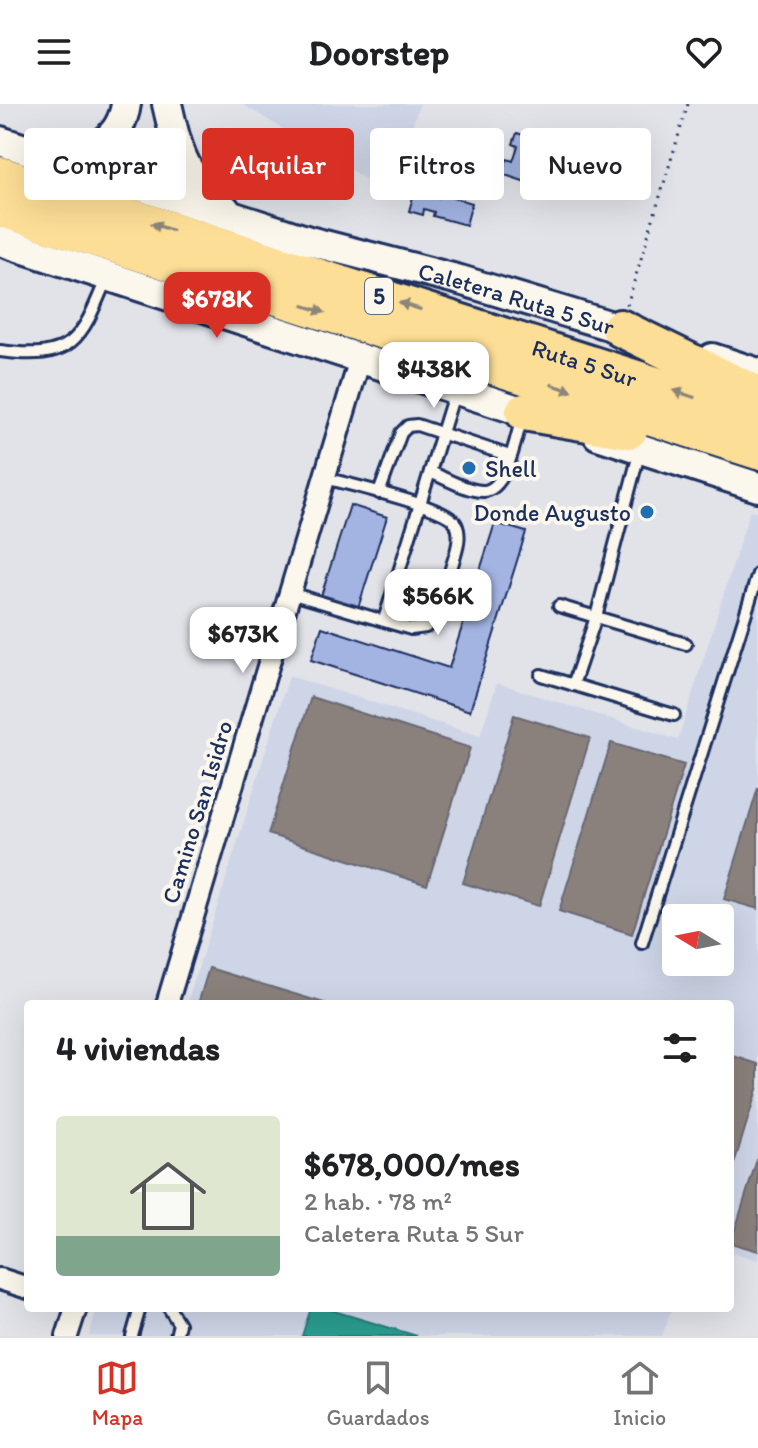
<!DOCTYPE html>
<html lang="es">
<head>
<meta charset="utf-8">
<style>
  body { margin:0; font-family:Itim,sans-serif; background:#f6f6f6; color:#202124; height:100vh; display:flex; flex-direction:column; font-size:30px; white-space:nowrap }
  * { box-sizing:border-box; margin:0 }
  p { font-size:26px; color:#757577 }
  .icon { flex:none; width:44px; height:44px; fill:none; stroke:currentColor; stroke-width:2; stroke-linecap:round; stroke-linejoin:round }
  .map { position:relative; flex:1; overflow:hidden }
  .side { position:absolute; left:24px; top:896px; width:710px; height:312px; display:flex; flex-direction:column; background:#fff; border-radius:8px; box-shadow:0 8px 32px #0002 }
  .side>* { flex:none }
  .top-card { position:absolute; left:24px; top:24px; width:710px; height:72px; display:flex; gap:16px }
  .needle { width:52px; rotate:280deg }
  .buttons { position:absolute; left:662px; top:800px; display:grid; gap:16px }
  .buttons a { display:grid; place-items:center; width:72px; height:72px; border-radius:8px; background:#fff; box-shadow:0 8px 32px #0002; font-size:40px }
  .price { position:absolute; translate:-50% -68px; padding:0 18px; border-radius:16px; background:#fff; color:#222; font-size:26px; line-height:52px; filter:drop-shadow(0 2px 4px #0008) }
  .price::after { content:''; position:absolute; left:50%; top:48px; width:24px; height:18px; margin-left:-12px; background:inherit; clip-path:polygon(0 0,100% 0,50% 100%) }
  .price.active { background:#d93025; color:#fff }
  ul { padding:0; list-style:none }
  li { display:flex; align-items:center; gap:24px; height:200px; padding:0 32px }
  li span { display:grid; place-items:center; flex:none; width:224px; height:160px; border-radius:8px; color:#555 }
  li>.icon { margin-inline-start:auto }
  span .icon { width:96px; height:96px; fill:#fffc; stroke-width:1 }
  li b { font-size:34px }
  h2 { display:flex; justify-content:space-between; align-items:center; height:96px; padding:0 32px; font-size:34px }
  .pill { padding:0 28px; border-radius:8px; background:#fff; box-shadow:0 8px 32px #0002; font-size:28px; line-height:72px }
  .pill.active { background:#d93025; color:#fff }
  header { display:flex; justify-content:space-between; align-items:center; height:104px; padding:0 32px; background:#fff; font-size:36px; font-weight:700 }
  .tab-bar { display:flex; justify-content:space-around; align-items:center; height:112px; border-top:2px solid #e0e0e0; background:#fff; font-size:22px; color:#757577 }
  .tab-bar a { display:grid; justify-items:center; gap:4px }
  .tab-bar .active { color:#d93025 }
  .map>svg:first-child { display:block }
  .built { fill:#ced5e7; fill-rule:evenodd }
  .schools { fill:#2a9d8f; stroke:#267c80; stroke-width:2 }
  .industry { fill:#8a817c; stroke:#696873; stroke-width:2 }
  .building { fill:#a3b4e3; stroke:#1b2f5e; stroke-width:2 }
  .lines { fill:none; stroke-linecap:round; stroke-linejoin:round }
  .service-casing { stroke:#1b2f5e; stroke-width:16 }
  .minor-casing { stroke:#1b2f5e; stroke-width:26 }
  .secondary-casing { stroke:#1b2f5e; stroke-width:34 }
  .motorway-casing { stroke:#1b2f5e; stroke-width:42 }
  .path { stroke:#1b2f5e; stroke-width:3; stroke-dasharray:2 6; stroke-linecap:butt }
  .service { stroke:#fbf7ec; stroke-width:10 }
  .minor { stroke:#fbf7ec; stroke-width:20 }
  .secondary { stroke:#fbf7ec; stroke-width:28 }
  .motorway { stroke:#fdde96; stroke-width:36 }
  .oneway { fill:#8c867a }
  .poi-dot { fill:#1f6fb2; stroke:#fbf7ec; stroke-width:3 }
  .labels { text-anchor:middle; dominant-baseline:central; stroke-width:8; stroke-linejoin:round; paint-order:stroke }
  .shield { fill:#fbf7ec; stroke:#5e6b89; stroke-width:2 }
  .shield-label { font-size:22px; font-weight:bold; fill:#1b2f5e }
  .street-label { font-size:24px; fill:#1b2f5e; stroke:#fbf7ec }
  .poi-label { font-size:24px; fill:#1b2f5e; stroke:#fbf7ec; text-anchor:start }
</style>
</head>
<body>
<header><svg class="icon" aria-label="menu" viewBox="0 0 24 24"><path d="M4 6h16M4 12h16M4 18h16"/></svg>Doorstep<svg class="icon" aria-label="heart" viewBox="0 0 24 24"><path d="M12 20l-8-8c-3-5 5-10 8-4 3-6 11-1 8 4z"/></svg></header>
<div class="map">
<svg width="758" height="1232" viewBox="0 0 758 1232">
  <rect width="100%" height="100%" fill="#e1e3e9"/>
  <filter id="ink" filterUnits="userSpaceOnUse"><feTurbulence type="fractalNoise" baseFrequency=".0125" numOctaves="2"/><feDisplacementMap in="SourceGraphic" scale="16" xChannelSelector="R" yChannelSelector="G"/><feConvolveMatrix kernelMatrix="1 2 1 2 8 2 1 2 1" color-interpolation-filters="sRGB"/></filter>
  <g filter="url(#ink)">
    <g class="built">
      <path d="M 242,0 L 420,0 L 387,88 Z"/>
      <path d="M 750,406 L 758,409 L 758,1156 L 730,1148 L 730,900 L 187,900 L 289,572 L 480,632 L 497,579 L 678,636 ZM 676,814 L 720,814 L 720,858 L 676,858 Z"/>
      <path d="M 97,1204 L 672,1204 L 662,1232 L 89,1232 Z"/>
    </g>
    <path class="schools" d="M 311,1204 L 324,1204 L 417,1232 L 302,1232 Z"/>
    <g class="industry">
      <path d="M 311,593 L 470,644 L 427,781 L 268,730 Z"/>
      <path d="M 514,611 L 590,634 L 539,802 L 463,779 Z"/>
      <path d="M 611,639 L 684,661 L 632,830 L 559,807 Z"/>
      <path d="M 758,684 L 758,805 L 724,795 Z"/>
      <path d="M 209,864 L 327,900 L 198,900 Z"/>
      <path d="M 730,951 L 758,960 L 758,982 L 730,1073 Z"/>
      <path d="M 758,1052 L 758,1147 L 731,1139 Z"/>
    </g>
    <g class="building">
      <path d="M 517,29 L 551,40 L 547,51 L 542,50 L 532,80 L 502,70 L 507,55 L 513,57 L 518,42 L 513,40 Z"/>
      <path d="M 427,44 L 442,48 L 430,92 L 438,94 L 439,89 L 472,99 L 466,121 L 433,112 L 434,108 L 424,105 L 423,111 L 409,107 Z"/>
      <path d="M 350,401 L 387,413 L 358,504 L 321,492 Z"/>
      <path d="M 495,419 L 526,428 L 470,607 L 311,556 L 322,523 L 449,564 Z"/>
    </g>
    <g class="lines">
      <g class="service-casing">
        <g id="service">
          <path d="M 0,247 C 74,257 81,236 107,173"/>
          <path d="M 430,368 C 445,374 467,387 483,387 C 507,387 516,333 522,313"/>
          <path d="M 379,389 L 401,329 L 408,322 L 417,321 L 510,352"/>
          <path d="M 290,489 L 411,525 L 426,523 C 439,506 444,488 450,468 C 454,453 463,435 456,420 C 449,403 347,380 325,374"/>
          <path d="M 559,502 L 686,540"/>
          <path d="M 384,516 L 455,287"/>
          <path d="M 541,571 L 674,611"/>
          <path d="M 573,581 L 596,513 L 640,346"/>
          <path d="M 642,839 L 758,470"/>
          <path d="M 169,1204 L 179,1220 L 176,1232"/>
          <path d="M 132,1232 L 140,1204"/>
        </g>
      </g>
      <g class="minor-casing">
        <g id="minor">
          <path d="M 167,900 L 360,255"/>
          <path d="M 0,1175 L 28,1184"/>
          <path d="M 67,1232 L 76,1204"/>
        </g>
      </g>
      <g class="secondary-casing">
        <g id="secondary">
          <path d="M 167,0 C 178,48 184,74 225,105"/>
          <path id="s1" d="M 0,37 L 309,137 L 460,176 L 638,230"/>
          <path d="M 55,55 C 88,52 121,37 126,0"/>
          <path d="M 0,137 L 543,314"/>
          <path d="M 712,254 L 758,269"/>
          <path d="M 598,331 L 758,383"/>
        </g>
      </g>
      <g class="motorway-casing">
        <g id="motorway">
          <path id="s2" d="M 0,71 L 758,314"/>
          <path d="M 0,104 L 758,347"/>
          <path d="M 620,224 L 758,291"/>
          <path d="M 524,308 L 629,326"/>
        </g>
      </g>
      <path class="path" d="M 627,201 L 688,0"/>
      <use href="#service" class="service"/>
      <use href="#minor" class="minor"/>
      <use href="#secondary" class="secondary"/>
      <use href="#motorway" class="motorway"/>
    </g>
    <defs><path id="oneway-solid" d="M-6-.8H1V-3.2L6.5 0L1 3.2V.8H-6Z" transform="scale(2)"/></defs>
    <g class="oneway">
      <use href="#oneway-solid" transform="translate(162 123) rotate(-162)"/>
      <use href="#oneway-solid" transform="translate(410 202) rotate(-162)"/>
      <use href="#oneway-solid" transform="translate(314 205) rotate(18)"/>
      <use href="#oneway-solid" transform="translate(562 284) rotate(18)"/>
      <use href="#oneway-solid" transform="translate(684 290) rotate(-162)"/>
    </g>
  </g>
  <g class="poi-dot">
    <circle cx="469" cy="364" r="8"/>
    <circle cx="647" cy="408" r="8"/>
  </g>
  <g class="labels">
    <rect class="shield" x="365" y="174" width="28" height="36" rx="6"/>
    <g class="shield-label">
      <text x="379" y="192">5</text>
    </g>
    <g class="street-label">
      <text stroke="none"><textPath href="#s1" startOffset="540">Caletera Ruta 5 Sur</textPath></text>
      <text stroke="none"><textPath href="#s2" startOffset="614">Ruta 5 Sur</textPath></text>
      <text transform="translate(197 708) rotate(-73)">Camino San Isidro</text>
    </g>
    <g class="poi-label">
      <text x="485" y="364">Shell</text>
      <text x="631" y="408" text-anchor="end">Donde Augusto</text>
    </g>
  </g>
</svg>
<div class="buttons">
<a><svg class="needle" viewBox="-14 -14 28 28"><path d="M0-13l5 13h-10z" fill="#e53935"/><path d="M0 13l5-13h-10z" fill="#757577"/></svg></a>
</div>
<b class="price active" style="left:217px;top:236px">$678K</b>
<b class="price" style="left:434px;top:306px">$438K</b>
<b class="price" style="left:438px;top:533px">$566K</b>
<b class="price" style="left:243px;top:571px">$673K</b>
<div class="top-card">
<a class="pill">Comprar</a>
<a class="pill active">Alquilar</a>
<a class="pill">Filtros</a>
<a class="pill">Nuevo</a>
</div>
<section class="side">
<h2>4 viviendas<svg class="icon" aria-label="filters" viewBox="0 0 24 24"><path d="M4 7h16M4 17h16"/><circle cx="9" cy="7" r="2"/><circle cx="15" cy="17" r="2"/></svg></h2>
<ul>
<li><span style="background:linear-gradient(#dfe7d0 75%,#7fa58c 0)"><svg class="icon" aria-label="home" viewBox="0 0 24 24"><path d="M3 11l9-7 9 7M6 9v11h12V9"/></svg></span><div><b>$678,000/mes</b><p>2 hab. · 78 m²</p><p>Caletera Ruta 5 Sur</p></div></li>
</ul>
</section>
</div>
<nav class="tab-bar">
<a class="active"><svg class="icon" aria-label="map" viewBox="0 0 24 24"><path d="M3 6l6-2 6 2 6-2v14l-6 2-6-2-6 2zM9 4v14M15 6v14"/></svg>Mapa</a>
<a><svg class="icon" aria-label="saved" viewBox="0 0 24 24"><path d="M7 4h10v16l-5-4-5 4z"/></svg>Guardados</a>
<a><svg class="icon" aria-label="home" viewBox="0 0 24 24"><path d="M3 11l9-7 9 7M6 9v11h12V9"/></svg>Inicio</a>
</nav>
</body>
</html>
